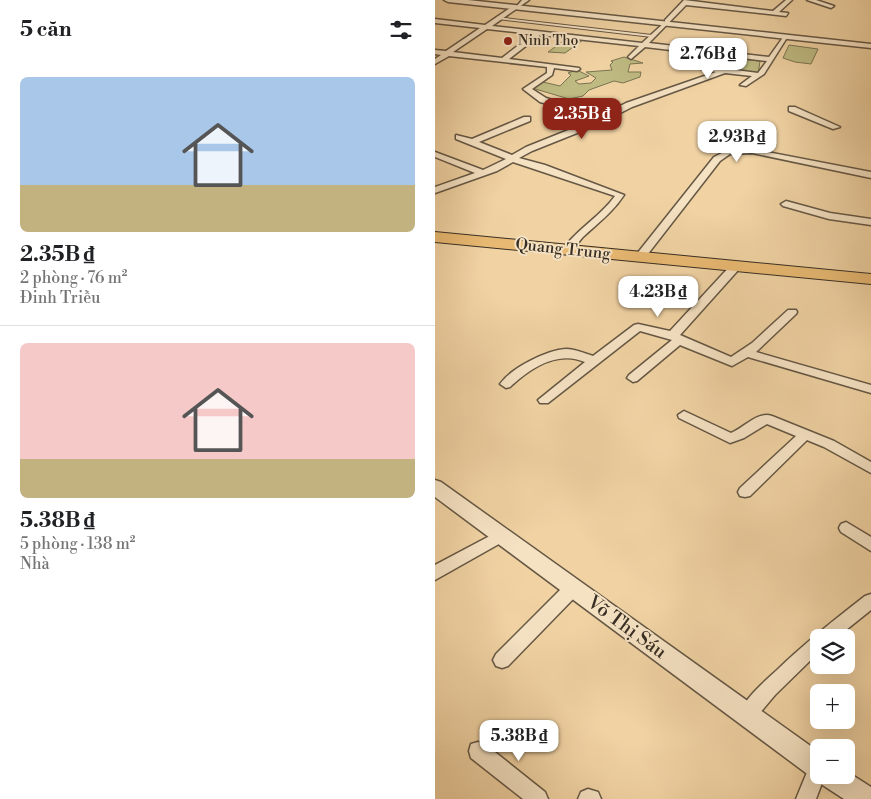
<!DOCTYPE html>
<html lang="vi">
<head>
<meta charset="utf-8">
<style>
  body { margin:0; font-family:"Libre Bodoni",serif; background:#f6f6f6; color:#202124; height:100vh; display:flex; flex-direction:column; font-size:19px; white-space:nowrap }
  * { box-sizing:border-box; margin:0 }
  p { font-size:16px; color:#757577 }
  .icon { flex:none; width:28px; height:28px; fill:none; stroke:currentColor; stroke-width:2; stroke-linecap:round; stroke-linejoin:round }
  .map { position:relative; flex:1; overflow:hidden }
  .details { display:flex; flex-direction:column; background:#fff; width:435px }
  .details>* { flex:none }
  .tools { position:absolute; left:375px; top:629px; display:grid; gap:10px }
  .tools a { display:grid; place-items:center; width:45px; height:45px; border-radius:8px; background:#fff; box-shadow:0 5px 20px #0002; font-size:25px }
  .price { position:absolute; translate:-50% -42px; padding:0 11px; border-radius:10px; background:#fff; color:#222; font-size:16px; line-height:32px; filter:drop-shadow(0 1px 2px #0008) }
  .price::after { content:''; position:absolute; left:50%; top:30px; width:15px; height:11px; margin-left:-8px; background:inherit; clip-path:polygon(0 0,100% 0,50% 100%) }
  .price.on { background:#8f2418; color:#fff }
  ul { padding:0; list-style:none }
  li { display:grid; align-content:center; gap:10px; height:265px; padding:0 20px }
  li+li { border-top:1px solid #e0e0e0 }
  li span { display:grid; place-items:center; height:155px; border-radius:8px; color:#555 }
  li>.icon { margin-inline-start:auto }
  span .icon { width:90px; height:90px; fill:#fffc; stroke-width:1 }
  li b { font-size:21px }
  h2 { display:flex; justify-content:space-between; align-items:center; height:60px; padding:0 20px; font-size:21px }
  main { display:flex; flex:1; min-height:0 }
  .map>svg:first-child { display:block }
  .green { fill:#beba81; stroke:#7a7452 }
  .lines { fill:none; stroke-linecap:round; stroke-linejoin:round }
  .pedestrian-casing { stroke:#655744; stroke-width:2 }
  .minor-casing { stroke:#655744; stroke-width:3 }
  .tertiary-casing { stroke:#655744; stroke-width:3 }
  .primary-casing { stroke:#372e24; stroke-width:2 }
  .pedestrian { fill:#f5e2c3; fill-rule:evenodd }
  .minor { fill:#f5e2c3; fill-rule:evenodd }
  .tertiary { fill:#f5e2c3; fill-rule:evenodd }
  .primary { fill:#e8b972; fill-rule:evenodd }
  .poi-dot { fill:#8f2418; stroke:#f5e2c3; stroke-width:2 }
  .labels { text-anchor:middle; dominant-baseline:central; stroke-width:4; stroke-linejoin:round; paint-order:stroke }
  .far-poi-label { font-size:14px; fill:#372e24; stroke:#f5e2c3; text-anchor:start }
  .street-label { font-size:16px; fill:#372e24; stroke:#f5e2c3 }
  .near-street-label { font-size:19px; fill:#372e24; stroke:#f5e2c3 }
</style>
</head>
<body>
<main>
<section class="details">
<h2>5 căn<svg class="icon" aria-label="filters" viewBox="0 0 24 24"><path d="M4 7h16M4 17h16"/><circle cx="9" cy="7" r="2"/><circle cx="15" cy="17" r="2"/></svg></h2>
<ul>
<li><span style="background:linear-gradient(#a9c7e8 70%,#c2b280 0)"><svg class="icon" aria-label="home" viewBox="0 0 24 24"><path d="M3 11l9-7 9 7M6 9v11h12V9"/></svg></span><div><b>2.35B ₫</b><p>2 phòng · 76 m²</p><p>Đinh Triều</p></div></li>
<li><span style="background:linear-gradient(#f6c9c9 75%,#c2b280 0)"><svg class="icon" aria-label="home" viewBox="0 0 24 24"><path d="M3 11l9-7 9 7M6 9v11h12V9"/></svg></span><div><b>5.38B ₫</b><p>5 phòng · 138 m²</p><p>Nhà</p></div></li>
</ul>
</section>
<div class="map">
<svg width="436" height="799" viewBox="0 0 436 799">
  <rect width="100%" height="100%" fill="#f0d2a3"/>
  <filter id="stains"><feTurbulence type="fractalNoise" baseFrequency=".004" numOctaves="4"/><feColorMatrix values="0 0 0 0 .2 0 0 0 0 .09 0 0 0 0 .02 0 0 0 .5 -.17"/></filter>
  <radialGradient id="worn" r=".72"><stop offset=".6" stop-color="#630" stop-opacity="0"/><stop offset="1" stop-color="#630" stop-opacity=".3"/></radialGradient>
  <g class="green">
    <path d="M 131,39 L 148,40 L 130,53 L 113,52 Z"/>
    <path d="M 354,45 L 383,49 L 376,64 L 360,62 L 348,58 Z"/>
    <path d="M 273,56 L 325,61 L 323,75 L 265,68 Z"/>
    <path d="M 189,57 L 208,63 L 195,64 L 193,72 L 206,72 L 205,77 L 188,83 L 179,81 L 154,90 L 148,96 L 134,99 L 97,88 L 108,82 L 125,86 L 136,75 L 133,73 L 142,70 L 154,76 L 140,81 L 144,84 L 156,83 L 161,78 L 151,72 L 177,70 L 175,65 L 178,62 L 176,61 Z"/>
  </g>
  <g class="lines">
    <g class="pedestrian-casing">
      <path id="pedestrian" d="M 61,17 L 217,35 L 219,36 L 217,37 L 63,19 Z"/>
    </g>
    <g class="minor-casing">
      <g id="minor">
        <path d="M 87,0 L 94,0 L 57,26 L 207,43 L 230,22 L 230,20 L 249,0 L 338,11 L 351,0 L 357,0 L 344,12 L 353,13 L 351,16 L 251,5 L 214,43 L 334,57 L 349,36 L 353,36 L 329,74 L 311,86 L 305,85 L 317,76 L 290,73 L 197,107 L 162,125 L 97,151 L 84,158 L 110,165 L 189,195 C 178,212 163,223 148,237 C 143,242 139,251 132,253 L 127,250 C 142,229 165,217 180,196 L 78,162 L 62,171 L 0,193 L 0,187 L 40,173 L 0,157 L 0,152 L 48,170 L 71,159 L 21,139 L 21,135 L 37,139 L 89,117 L 95,117 L 95,121 L 44,142 L 77,155 L 91,147 L 156,121 L 191,103 L 281,72 L 266,69 L 262,66 L 270,54 L 210,47 L 196,59 L 193,57 L 204,46 L 105,35 L 74,59 L 144,68 L 145,69 L 142,71 L 119,68 L 117,75 L 97,89 L 111,98 L 141,107 L 142,109 L 138,111 L 105,102 L 88,89 L 112,73 L 112,67 L 14,56 L 0,64 L 0,59 L 6,55 L 0,54 L 0,50 L 11,51 L 45,28 L 0,23 L 0,19 L 50,25 L 78,6 L 82,6 ZM 52,29 L 98,34 L 67,58 L 18,52 ZM 276,54 L 332,61 L 323,73 L 270,66 Z"/>
        <path d="M 372,0 L 381,0 L 399,6 L 396,8 Z"/>
        <path d="M 354,107 L 360,107 L 405,127 L 398,129 L 354,111 Z"/>
        <path d="M 317,149 L 436,172 L 436,178 L 317,153 L 295,154 L 285,161 L 209,259 L 201,259 L 201,255 L 279,157 L 293,150 Z"/>
        <path d="M 351,201 L 395,213 L 436,219 L 436,225 L 394,219 L 348,206 L 346,204 Z"/>
        <path d="M 301,263 L 305,264 L 305,268 L 245,335 L 296,357 L 317,343 L 353,310 L 361,310 L 362,312 L 361,314 L 321,352 L 436,385 L 436,393 L 313,357 L 297,366 L 245,345 L 202,381 L 198,382 L 192,378 L 194,375 L 237,340 L 205,331 L 113,403 L 105,403 L 103,400 L 150,362 C 123,350 95,368 75,387 L 71,388 L 65,384 C 76,368 112,350 131,349 C 140,349 149,353 158,356 L 199,325 L 203,324 L 235,331 L 297,264 Z"/>
        <path d="M 249,411 L 296,433 C 309,428 322,411 337,416 L 399,441 L 436,462 L 436,473 L 389,447 L 372,440 L 315,496 L 310,497 L 305,496 L 303,492 L 305,488 L 361,436 L 332,424 L 309,438 L 295,443 L 244,418 L 243,415 Z"/>
        <path d="M 411,522 L 436,537 L 436,551 L 406,532 L 404,528 L 406,524 Z"/>
        <path d="M 66,530 L 71,532 L 73,536 L 71,540 L 0,580 L 0,565 Z"/>
        <path d="M 137,582 L 143,584 L 145,589 L 143,594 L 73,666 L 67,668 L 61,666 L 58,660 L 61,654 L 131,584 Z"/>
        <path d="M 436,594 L 436,610 L 401,638 L 384,638 L 384,652 L 340,695 L 319,720 L 313,723 L 307,720 L 304,714 C 311,697 328,683 342,670 C 370,643 399,620 430,596 Z"/>
        <path d="M 43,742 L 50,744 L 110,792 L 113,799 L 88,799 L 36,758 L 34,751 L 36,744 Z"/>
        <path d="M 384,758 L 384,775 L 390,775 L 381,799 L 361,799 L 377,760 Z"/>
        <path d="M 153,789 L 163,792 L 166,799 L 143,799 L 146,792 Z"/>
      </g>
    </g>
    <g class="tertiary-casing">
      <g id="tertiary">
        <path d="M 9,0 L 33,0 L 436,44 L 436,48 L 13,2 Z"/>
        <path d="M 0,480 L 6,482 L 384,752 L 384,775 L 411,775 L 411,771 L 436,787 L 436,799 L 409,799 L 386,784 L 384,779 L 375,776 L 0,497 Z"/>
      </g>
    </g>
    <g class="primary-casing">
      <path id="primary" d="M 0,232 L 436,274 L 436,284 L 0,242 Z"/>
    </g>
    <use href="#pedestrian" class="pedestrian"/>
    <use href="#minor" class="minor"/>
    <use href="#tertiary" class="tertiary"/>
    <use href="#primary" class="primary"/>
  </g>
  <circle class="poi-dot" cx="73" cy="41" r="5"/>
  <g class="labels">
    <g class="far-poi-label">
      <text x="83" y="41">Ninh Thọ</text>
    </g>
    <g class="street-label">
      <text transform="translate(128 249) rotate(6)">Quang Trung</text>
    </g>
    <g class="near-street-label">
      <text transform="translate(192 627) rotate(36)">Võ Thị Sáu</text>
    </g>
  </g>
  <rect width="100%" height="100%" filter="url(#stains)"/>
  <rect width="100%" height="100%" fill="url(#worn)"/>
</svg>
<div class="tools">
<a><svg class="icon" aria-label="layers" viewBox="0 0 24 24"><path d="M12 4l9 5-9 5-9-5zM3 14l9 5 9-5"/></svg></a>
<a>+</a>
<a>−</a>
</div>
<b class="price" style="left:273px;top:80px">2.76B ₫</b>
<b class="price on" style="left:147px;top:140px">2.35B ₫</b>
<b class="price" style="left:302px;top:163px">2.93B ₫</b>
<b class="price" style="left:223px;top:318px">4.23B ₫</b>
<b class="price" style="left:84px;top:762px">5.38B ₫</b>
</div>
</main>
</body>
</html>
